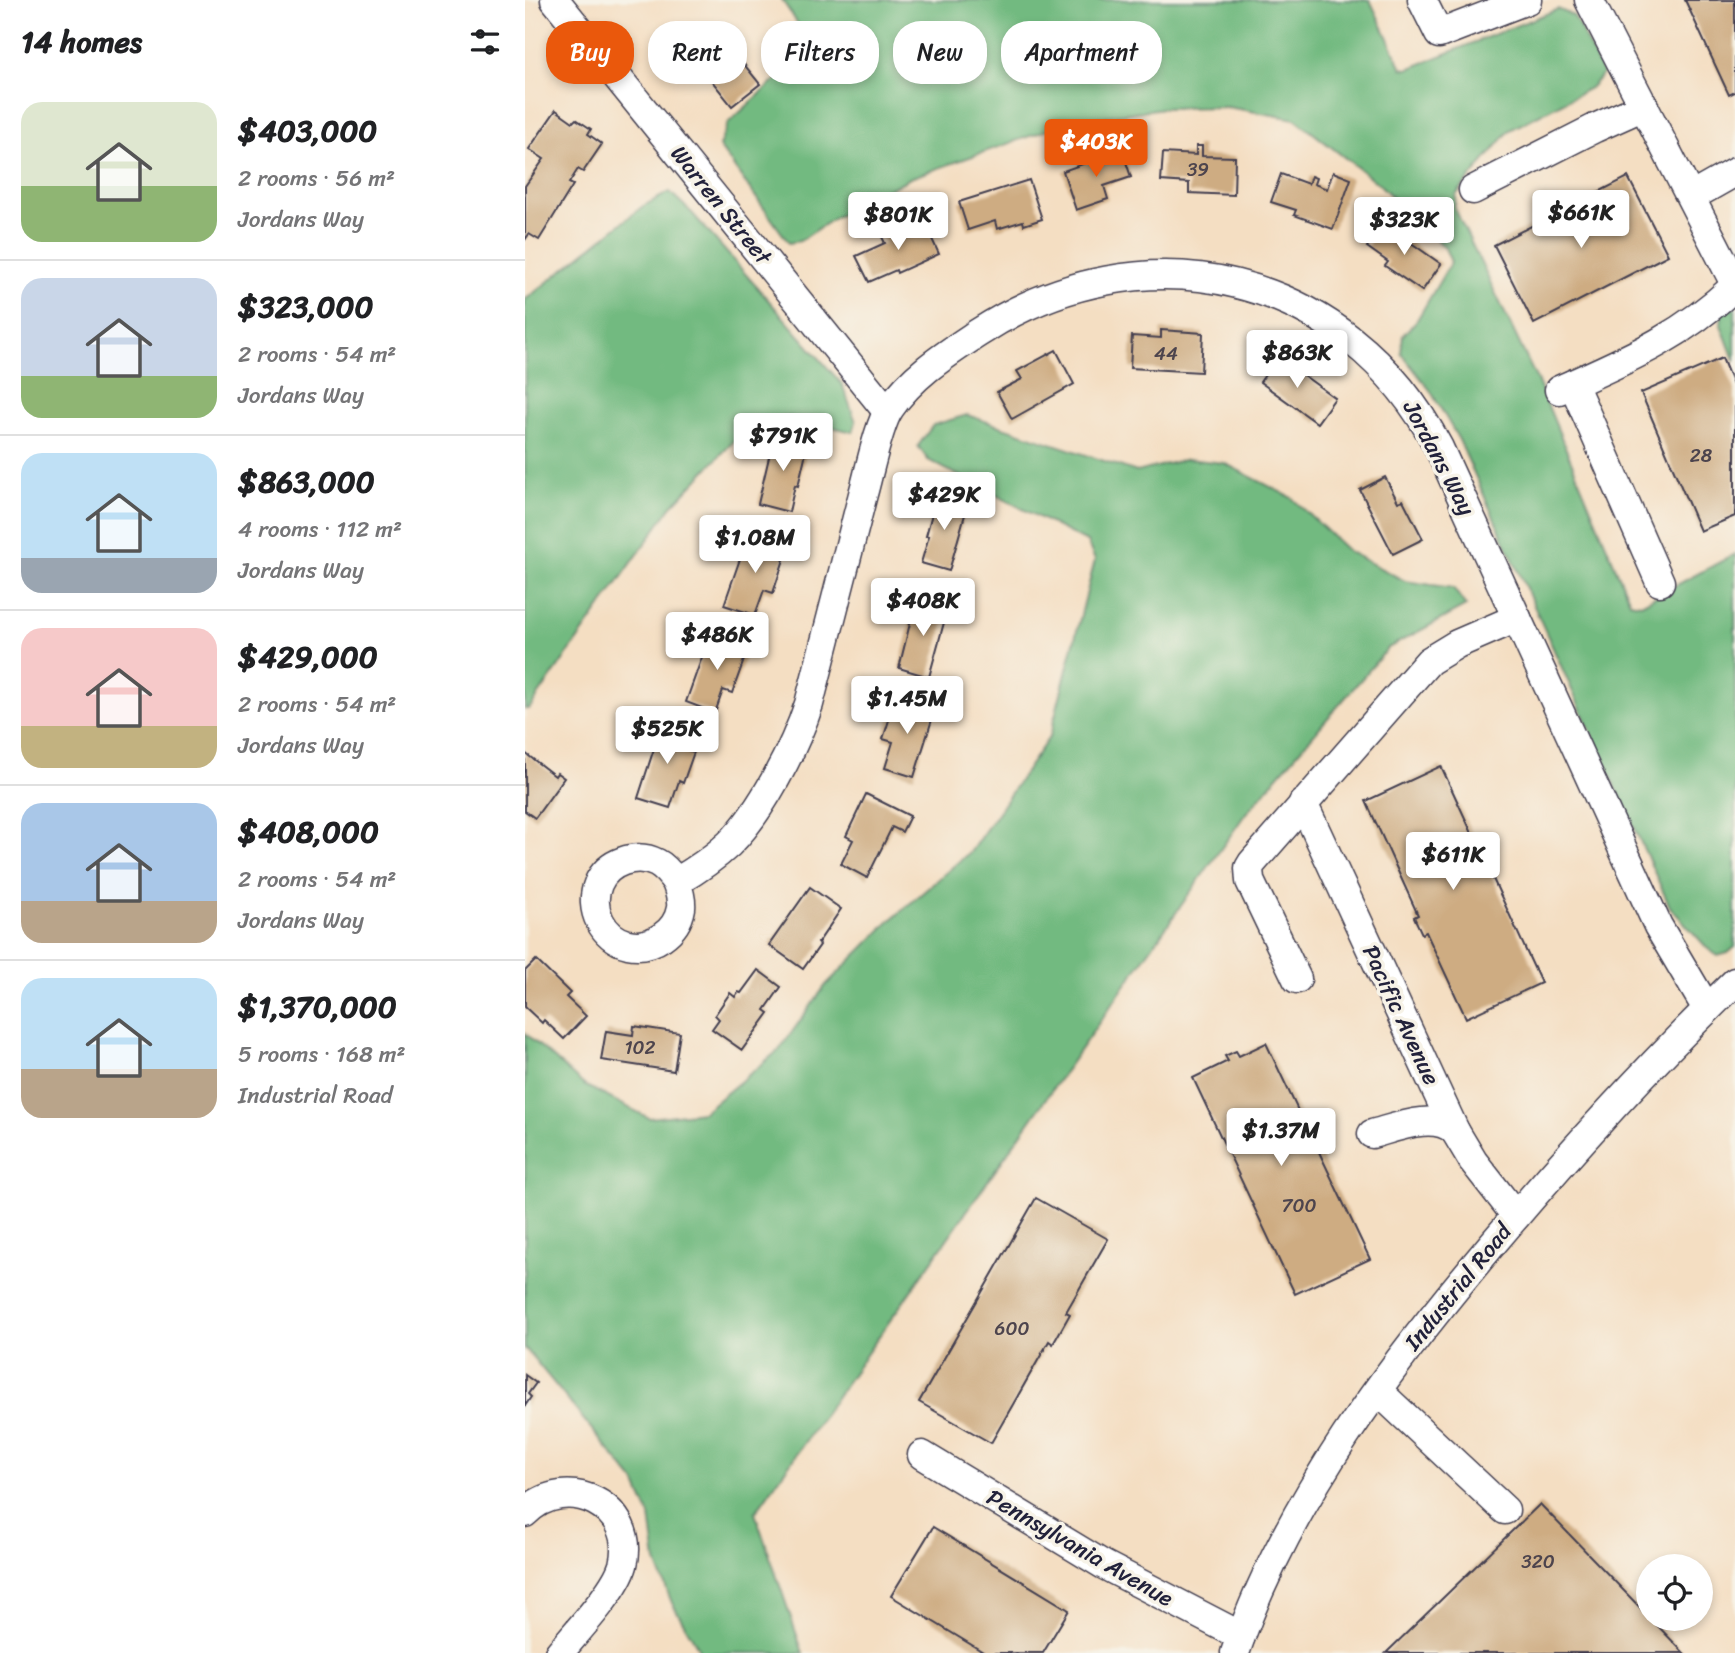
<!DOCTYPE html>
<html lang="en">
<head>
<meta charset="utf-8">
<style>
  body { margin:0; font-family:Sriracha,sans-serif; background:#f2f2f2; color:#202124; height:100vh; display:flex; flex-direction:column; font-size:26px; white-space:nowrap }
  * { box-sizing:border-box; margin:0 }
  p { font-size:23px; color:#757577 }
  .icon { flex:none; width:38px; height:38px; fill:none; stroke:currentColor; stroke-width:2; stroke-linecap:round; stroke-linejoin:round }
  .map { position:relative; flex:1; overflow:hidden }
  .panel { display:flex; flex-direction:column; background:#fff; width:525px }
  .panel>* { flex:none }
  .hud { position:absolute; left:21px; top:21px; width:665px; height:63px; display:flex; gap:14px }
  .fabs { position:absolute; left:1111px; top:1554px; display:grid; gap:14px }
  .fabs a { display:grid; place-items:center; width:77px; height:77px; border-radius:50%; background:#fff; box-shadow:0 4px 10px #0003; font-size:35px }
  .price { position:absolute; translate:-50% -60px; padding:0 16px; border-radius:7px; background:#fff; color:#222; font-size:23px; line-height:46px; filter:drop-shadow(0 2px 4px #0008) }
  .price::after { content:''; position:absolute; left:50%; top:42px; width:21px; height:16px; margin-left:-10px; background:inherit; clip-path:polygon(0 0,100% 0,50% 100%) }
  .price.selected { background:#ea580c; color:#fff }
  ul { padding:0; list-style:none }
  li { display:flex; align-items:center; gap:21px; height:175px; padding:0 21px }
  li+li { border-top:2px solid #e0e0e0 }
  li span { display:grid; place-items:center; flex:none; width:196px; height:140px; border-radius:21px; color:#555 }
  li>.icon { margin-inline-start:auto }
  span .icon { width:84px; height:84px; fill:#fffc; stroke-width:1 }
  li b { font-size:30px }
  h2 { display:flex; justify-content:space-between; align-items:center; height:84px; padding:0 21px; font-size:30px }
  .pill { padding:0 24px; border-radius:28px; background:#fff; box-shadow:0 4px 10px #0003; font-size:24px; line-height:63px }
  .pill.selected { background:#ea580c; color:#fff }
  main { display:flex; flex:1; min-height:0 }
  .map>svg:first-child { display:block }
  .forest { fill:#72ba80; stroke:#4a6e5e; stroke-width:2 }
  .building { fill:#ceac82 }
  .lines { fill:none; stroke-linecap:round; stroke-linejoin:round }
  .minor-casing { stroke:#423e4f; stroke-width:31 }
  .minor { stroke:#fff; stroke-width:28 }
  .labels { text-anchor:middle; dominant-baseline:central; stroke-width:7; stroke-linejoin:round; paint-order:stroke }
  .number-label { font-size:19px; fill:#4d444d }
  .street-label { font-size:23px; fill:#22223b; stroke:#f7f3e8 }
</style>
</head>
<body>
<main>
<section class="panel">
<h2>14 homes<svg class="icon" aria-label="filters" viewBox="0 0 24 24"><path d="M4 7h16M4 17h16"/><circle cx="9" cy="7" r="2"/><circle cx="15" cy="17" r="2"/></svg></h2>
<ul>
<li><span style="background:linear-gradient(#dfe7d0 60%,#8fb573 0)"><svg class="icon" aria-label="home" viewBox="0 0 24 24"><path d="M3 11l9-7 9 7M6 9v11h12V9"/></svg></span><div><b>$403,000</b><p>2 rooms · 56 m²</p><p>Jordans Way</p></div></li>
<li><span style="background:linear-gradient(#c9d6e8 70%,#8fb573 0)"><svg class="icon" aria-label="home" viewBox="0 0 24 24"><path d="M3 11l9-7 9 7M6 9v11h12V9"/></svg></span><div><b>$323,000</b><p>2 rooms · 54 m²</p><p>Jordans Way</p></div></li>
<li><span style="background:linear-gradient(#bfe0f5 75%,#9aa5b1 0)"><svg class="icon" aria-label="home" viewBox="0 0 24 24"><path d="M3 11l9-7 9 7M6 9v11h12V9"/></svg></span><div><b>$863,000</b><p>4 rooms · 112 m²</p><p>Jordans Way</p></div></li>
<li><span style="background:linear-gradient(#f6c9c9 70%,#c2b280 0)"><svg class="icon" aria-label="home" viewBox="0 0 24 24"><path d="M3 11l9-7 9 7M6 9v11h12V9"/></svg></span><div><b>$429,000</b><p>2 rooms · 54 m²</p><p>Jordans Way</p></div></li>
<li><span style="background:linear-gradient(#a9c7e8 70%,#b9a48a 0)"><svg class="icon" aria-label="home" viewBox="0 0 24 24"><path d="M3 11l9-7 9 7M6 9v11h12V9"/></svg></span><div><b>$408,000</b><p>2 rooms · 54 m²</p><p>Jordans Way</p></div></li>
<li><span style="background:linear-gradient(#bfe0f5 65%,#b9a48a 0)"><svg class="icon" aria-label="home" viewBox="0 0 24 24"><path d="M3 11l9-7 9 7M6 9v11h12V9"/></svg></span><div><b>$1,370,000</b><p>5 rooms · 168 m²</p><p>Industrial Road</p></div></li>
</ul>
</section>
<div class="map">
<svg width="1210" height="1653" viewBox="0 0 1210 1653">
  <rect width="100%" height="100%" fill="#f7f3e8"/>
  <filter id="ink" filterUnits="userSpaceOnUse"><feTurbulence type="fractalNoise" baseFrequency=".0143" numOctaves="2"/><feDisplacementMap in="SourceGraphic" scale="14" xChannelSelector="R" yChannelSelector="G"/><feConvolveMatrix kernelMatrix="1 2 1 2 8 2 1 2 1" color-interpolation-filters="sRGB"/></filter>
  <filter id="wash" filterUnits="userSpaceOnUse"><feTurbulence type="fractalNoise" baseFrequency=".00686" numOctaves="4" result="noise"/><feDisplacementMap in="SourceGraphic" scale="28" xChannelSelector="R" yChannelSelector="G"/><feGaussianBlur stdDeviation="1.57" result="paint"/><feColorMatrix in="noise" values="0 0 0 0 0 0 0 0 0 0 0 0 0 0 0 0 0 1.4 0 .05"/><feComposite in="paint" operator="in"/></filter>
  <g filter="url(#wash)">
    <rect width="100%" height="100%" fill="#f4dec2"/>
    <g class="forest">
      <path d="M 257,0 L 845,0 L 877,68 L 883,69 L 1033,9 L 1049,16 L 1078,74 L 1065,88 L 985,130 L 931,195 L 929,207 L 1013,382 L 1105,602 L 1116,604 L 1210,554 L 1210,947 L 1203,953 L 1193,956 L 1183,949 L 1145,907 L 934,440 L 905,390 L 876,353 L 878,335 L 892,320 L 926,262 L 920,248 L 855,185 L 770,119 L 702,107 L 638,108 L 545,122 L 385,178 L 309,218 L 275,241 L 264,243 L 194,146 L 203,123 L 284,50 L 285,42 Z"/>
      <path d="M 145,192 L 167,213 L 317,384 L 331,422 L 328,432 L 261,416 L 225,424 L 146,507 L 4,709 L 0,709 L 0,300 L 118,206 Z"/>
      <path d="M 1210,299 L 1210,362 L 1196,325 L 1197,312 Z"/>
      <path d="M 442,415 L 612,472 L 662,459 L 699,463 L 767,498 L 824,552 L 880,581 L 928,588 L 941,606 L 863,648 L 721,813 L 230,1513 L 278,1653 L 174,1653 L 173,1647 L 147,1603 L 131,1562 L 125,1516 L 110,1482 L 0,1348 L 0,1033 L 59,1085 L 124,1118 L 178,1112 L 254,1050 L 301,985 L 366,920 L 446,851 L 525,736 L 570,560 L 562,542 L 403,460 L 393,446 L 408,425 Z"/>
    </g>
    <g id="blocks">
      <g class="building">
        <path d="M 1160,0 L 1210,0 L 1210,92 L 1204,95 Z"/>
        <path d="M 187,25 L 235,84 L 207,106 L 179,71 L 183,67 L 164,44 Z"/>
        <path d="M 31,110 L 48,122 L 51,119 L 66,129 L 63,134 L 77,144 L 58,172 L 53,169 L 44,183 L 48,185 L 14,240 L 4,234 L 0,240 L 0,186 L 19,159 L 4,149 Z"/>
        <path d="M 671,146 L 677,146 L 677,156 L 710,157 L 709,195 L 664,193 L 664,183 L 636,181 L 638,153 L 671,155 Z"/>
        <path d="M 597,150 L 606,177 L 579,186 L 583,199 L 551,210 L 538,171 Z"/>
        <path d="M 808,172 L 826,179 L 808,229 L 769,215 L 771,210 L 746,202 L 756,174 L 783,184 L 786,176 L 791,178 L 789,184 L 802,189 Z"/>
        <path d="M 1103,177 L 1143,255 L 1009,324 L 969,245 Z"/>
        <path d="M 504,180 L 517,219 L 499,225 L 498,221 L 472,229 L 470,221 L 443,230 L 434,202 Z"/>
        <path d="M 858,223 L 916,264 L 897,291 L 860,266 L 863,262 L 842,247 Z"/>
        <path d="M 368,224 L 374,236 L 400,224 L 414,254 L 372,273 L 371,270 L 344,282 L 331,256 L 360,243 L 354,231 Z"/>
        <path d="M 636,330 L 678,333 L 676,372 L 605,368 L 607,336 L 636,338 Z"/>
        <path d="M 531,350 L 549,384 L 487,419 L 472,392 L 497,379 L 492,371 Z"/>
        <path d="M 753,357 L 810,398 L 792,423 L 735,382 Z"/>
        <path d="M 1197,358 L 1210,390 L 1210,516 L 1175,531 L 1116,393 Z"/>
        <path d="M 249,436 L 283,444 L 273,486 L 270,485 L 264,512 L 233,504 Z"/>
        <path d="M 860,477 L 873,502 L 878,500 L 898,539 L 868,554 L 835,490 Z"/>
        <path d="M 412,495 L 443,504 L 424,571 L 396,563 L 404,536 L 401,536 Z"/>
        <path d="M 223,536 L 262,550 L 248,593 L 239,590 L 230,615 L 199,605 Z"/>
        <path d="M 391,599 L 423,608 L 404,677 L 374,668 Z"/>
        <path d="M 186,632 L 224,646 L 207,693 L 198,690 L 190,713 L 161,702 Z"/>
        <path d="M 371,698 L 410,710 L 389,777 L 360,768 L 368,742 L 358,739 Z"/>
        <path d="M 137,724 L 168,734 L 162,750 L 169,752 L 158,783 L 154,781 L 145,808 L 113,798 Z"/>
        <path d="M 0,753 L 30,776 L 32,773 L 39,778 L 10,818 L 0,811 Z"/>
        <path d="M 916,766 L 1016,983 L 941,1018 L 901,932 L 897,934 L 889,917 L 893,915 L 841,801 Z"/>
        <path d="M 341,794 L 385,816 L 377,832 L 367,827 L 342,878 L 316,864 L 328,840 L 321,836 Z"/>
        <path d="M 285,887 L 316,909 L 293,943 L 295,945 L 278,969 L 244,945 Z"/>
        <path d="M 11,960 L 45,993 L 41,997 L 61,1016 L 39,1039 L 19,1020 L 17,1023 L 0,1007 L 0,971 Z"/>
        <path d="M 233,970 L 256,987 L 240,1010 L 244,1013 L 217,1050 L 187,1029 L 194,1019 L 190,1015 L 205,993 L 210,997 L 213,992 L 216,993 Z"/>
        <path d="M 109,1026 L 155,1033 L 149,1071 L 76,1060 L 81,1031 L 108,1035 Z"/>
        <path d="M 741,1043 L 777,1119 L 783,1116 L 798,1150 L 794,1152 L 845,1259 L 770,1294 L 668,1078 L 703,1061 L 700,1056 L 711,1051 L 714,1056 Z"/>
        <path d="M 511,1198 L 583,1239 L 541,1312 L 545,1314 L 528,1344 L 524,1341 L 466,1443 L 394,1402 Z"/>
        <path d="M 0,1375 L 11,1383 L 3,1394 L 6,1397 L 0,1406 Z"/>
        <path d="M 1015,1504 L 1159,1653 L 861,1653 Z"/>
        <path d="M 408,1527 L 544,1610 L 518,1653 L 460,1653 L 366,1596 Z"/>
      </g>
    </g>
  </g>
  <g filter="url(#ink)">
    <use href="#blocks" fill-opacity="0" stroke="#423e4f" stroke-width="2"/>
    <g class="lines">
      <g class="minor-casing">
        <g id="minor">
          <path d="M 30,0 L 362,411"/>
          <path d="M 897,0 L 914,34 L 1002,0"/>
          <path d="M 1064,0 L 1210,284"/>
          <path d="M 948,190 L 1070,128 L 1119,106"/>
          <path d="M 1166,197 L 1210,172"/>
          <path d="M 1048,384 L 1135,582"/>
          <path d="M 1034,390 C 1103,359 1153,339 1210,286"/>
          <path d="M 778,803 L 930,1131 L 948,1161 L 991,1216"/>
          <path d="M 151,882 C 154,890 157,899 156,908 C 152,932 127,949 103,944 C 78,938 63,909 73,884 C 82,862 111,852 132,863 C 140,867 146,875 151,882 C 170,871 188,859 204,844 C 236,813 270,747 284,704 C 302,634 320,564 338,494 C 344,473 354,423 365,408 C 388,375 420,355 453,333 C 618,225 822,271 914,448 L 1133,926 L 1182,1009"/>
          <path d="M 772,979 L 725,881 L 724,868 L 727,863 L 904,661 L 932,644 L 992,618"/>
          <path d="M 847,1134 C 870,1128 910,1111 930,1131"/>
          <path d="M 853,1391 L 980,1510"/>
          <path d="M 397,1455 L 579,1565 L 716,1636"/>
          <path d="M 0,1513 C 41,1471 113,1506 98,1565 C 91,1590 52,1631 34,1653"/>
          <path d="M 710,1653 C 762,1501 866,1364 969,1242 C 1045,1152 1125,1064 1210,982"/>
        </g>
      </g>
      <use href="#minor" class="minor"/>
    </g>
  </g>
  <g class="labels">
    <g class="number-label">
      <text x="673" y="169">39</text>
      <text x="641" y="353">44</text>
      <text x="1176" y="455">28</text>
      <text x="115" y="1047">102</text>
      <text x="774" y="1205">700</text>
      <text x="487" y="1328">600</text>
      <text x="1013" y="1561">320</text>
    </g>
    <g class="street-label">
      <text transform="translate(196 205) rotate(51)">Warren Street</text>
      <text transform="translate(914 458) rotate(62)">Jordans Way</text>
      <text transform="translate(876 1015) rotate(65)">Pacific Avenue</text>
      <text transform="translate(933 1287) rotate(-51)">Industrial Road</text>
      <text transform="translate(555 1548) rotate(30)">Pennsylvania Avenue</text>
    </g>
  </g>
</svg>
<div class="fabs">
<a><svg class="icon" aria-label="locate" viewBox="0 0 24 24"><circle cx="12" cy="12" r="6"/><path d="M12 2v4M12 18v4M2 12h4M18 12h4"/></svg></a>
</div>
<b class="price selected" style="left:571px;top:179px">$403K</b>
<b class="price" style="left:1056px;top:250px">$661K</b>
<b class="price" style="left:373px;top:252px">$801K</b>
<b class="price" style="left:879px;top:257px">$323K</b>
<b class="price" style="left:772px;top:390px">$863K</b>
<b class="price" style="left:258px;top:473px">$791K</b>
<b class="price" style="left:419px;top:532px">$429K</b>
<b class="price" style="left:230px;top:575px">$1.08M</b>
<b class="price" style="left:398px;top:638px">$408K</b>
<b class="price" style="left:192px;top:672px">$486K</b>
<b class="price" style="left:382px;top:736px">$1.45M</b>
<b class="price" style="left:142px;top:766px">$525K</b>
<b class="price" style="left:928px;top:892px">$611K</b>
<b class="price" style="left:756px;top:1168px">$1.37M</b>
<div class="hud">
<a class="pill selected">Buy</a>
<a class="pill">Rent</a>
<a class="pill">Filters</a>
<a class="pill">New</a>
<a class="pill">Apartment</a>
</div>
</div>
</main>
</body>
</html>
